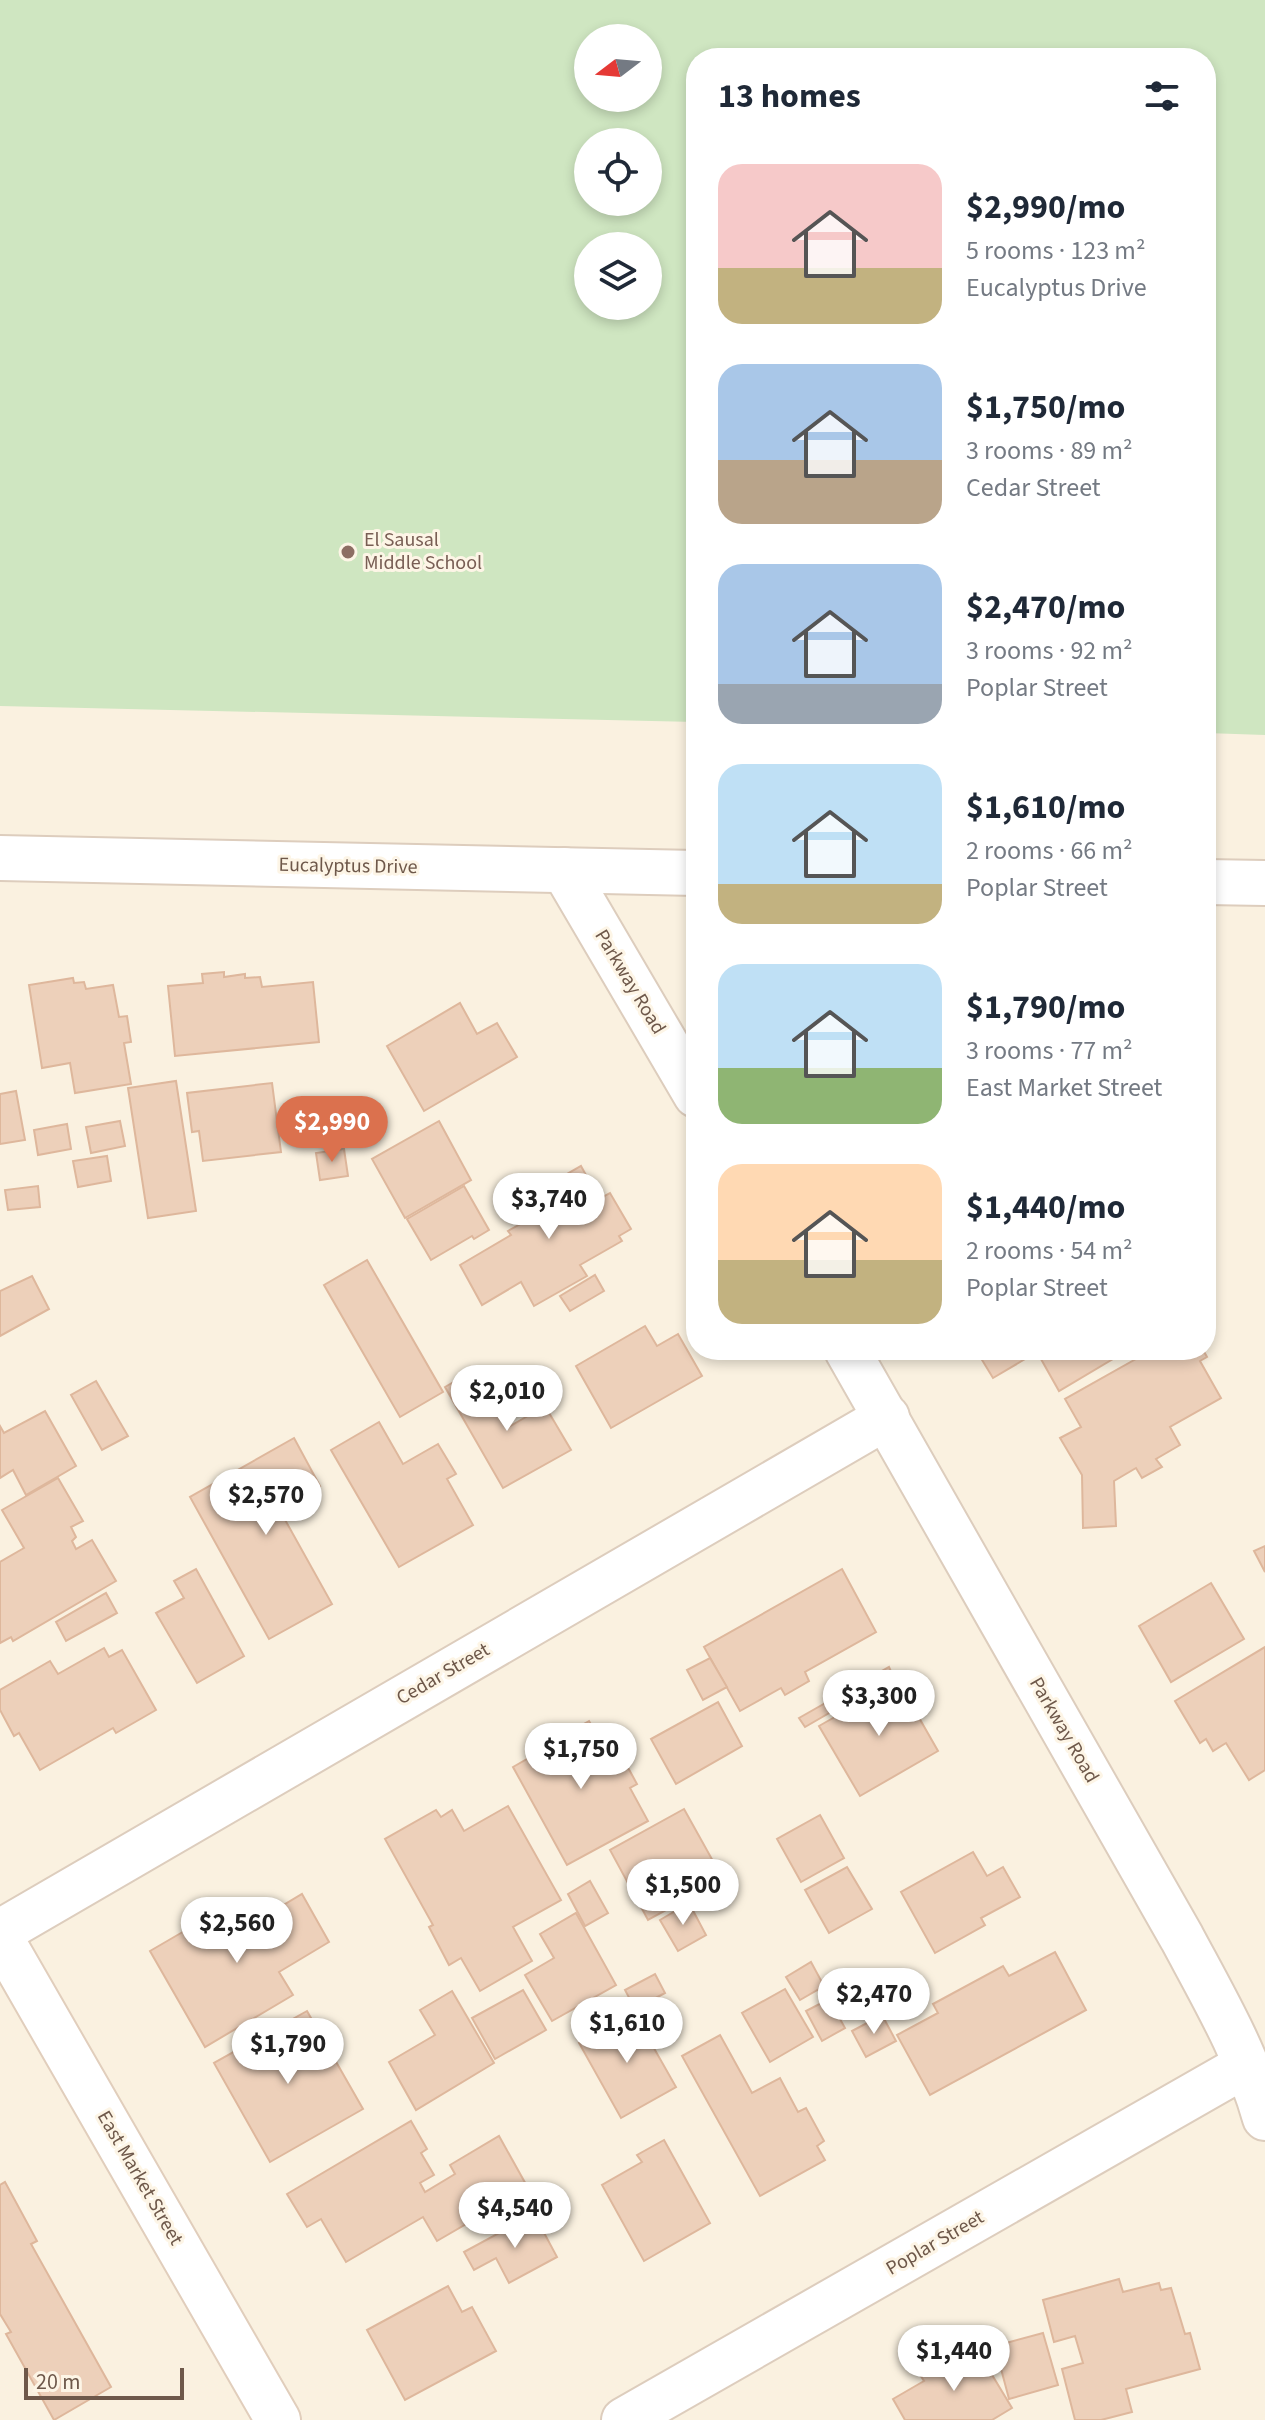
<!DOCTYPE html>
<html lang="en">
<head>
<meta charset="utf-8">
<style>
  body { margin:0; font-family:"Source Sans 3",sans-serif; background:#f6f6f7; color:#1f2937; height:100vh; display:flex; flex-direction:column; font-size:30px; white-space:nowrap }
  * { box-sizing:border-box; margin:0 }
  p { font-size:26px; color:#747a83 }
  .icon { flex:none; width:44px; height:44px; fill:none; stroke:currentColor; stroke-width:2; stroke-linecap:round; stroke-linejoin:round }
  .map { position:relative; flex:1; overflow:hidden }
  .details { position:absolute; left:686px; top:48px; width:530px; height:1312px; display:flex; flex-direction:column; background:#fff; border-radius:32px; box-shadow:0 4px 12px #0003 }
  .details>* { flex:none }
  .needle { width:52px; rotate:254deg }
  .buttons { position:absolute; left:574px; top:24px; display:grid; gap:16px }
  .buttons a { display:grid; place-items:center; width:88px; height:88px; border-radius:50%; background:#fff; box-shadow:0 4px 12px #0003; font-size:40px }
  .scale { position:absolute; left:24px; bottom:20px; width:160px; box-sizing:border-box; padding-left:8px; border:4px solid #6e584a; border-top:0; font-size:22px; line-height:28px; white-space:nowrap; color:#6e584a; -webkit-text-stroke:6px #fdf5e6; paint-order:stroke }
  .price { position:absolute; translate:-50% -68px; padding:0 18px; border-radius:28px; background:#fff; color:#222; font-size:26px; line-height:52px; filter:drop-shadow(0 2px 4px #0008) }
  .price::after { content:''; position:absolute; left:50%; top:48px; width:24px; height:18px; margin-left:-12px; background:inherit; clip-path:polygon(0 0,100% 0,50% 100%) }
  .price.selected { background:#db714e; color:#fff }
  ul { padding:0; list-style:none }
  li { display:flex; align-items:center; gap:24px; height:200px; padding:0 32px }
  li span { display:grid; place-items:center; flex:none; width:224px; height:160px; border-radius:24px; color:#555 }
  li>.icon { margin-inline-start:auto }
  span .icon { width:96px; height:96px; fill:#fffc; stroke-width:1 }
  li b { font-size:34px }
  h2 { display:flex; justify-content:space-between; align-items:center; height:96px; padding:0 32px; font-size:34px }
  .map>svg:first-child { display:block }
  .green { fill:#cfe6c1; fill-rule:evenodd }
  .building { fill:#edd0ba; stroke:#deb79c; stroke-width:2 }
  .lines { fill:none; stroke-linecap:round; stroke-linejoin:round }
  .street-casing { stroke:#ddcdbd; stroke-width:48 }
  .secondary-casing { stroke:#e1cebc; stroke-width:48 }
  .street { stroke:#fff; stroke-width:44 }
  .secondary { stroke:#fff; stroke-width:44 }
  .education-dot { fill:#8d6e63; stroke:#fdf5e6; stroke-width:3 }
  .labels { text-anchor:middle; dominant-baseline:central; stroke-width:6; stroke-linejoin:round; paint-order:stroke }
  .education-label { font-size:20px; fill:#785e54; stroke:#fdf5e6; text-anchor:start }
  .street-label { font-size:20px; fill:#6e584a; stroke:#fdf5e6 }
</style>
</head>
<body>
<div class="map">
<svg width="1265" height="2420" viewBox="0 0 1265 2420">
  <rect width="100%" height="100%" fill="#faf1e0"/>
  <path class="green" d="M 0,0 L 1265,0 L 1265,735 L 1206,733 L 1206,58 L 696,58 L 696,722 L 0,706 ZM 588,38 L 648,38 L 648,98 L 588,98 ZM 588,142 L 648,142 L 648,202 L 588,202 ZM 588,246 L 648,246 L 648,306 L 588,306 Z"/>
  <g class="building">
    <path d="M 224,972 L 224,977 L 245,974 L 245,978 L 260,977 L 262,987 L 313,982 L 319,1042 L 175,1056 L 168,986 L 203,983 L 202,974 Z"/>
    <path d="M 73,978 L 74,983 L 84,982 L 86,989 L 113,985 L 119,1017 L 127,1016 L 131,1042 L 124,1043 L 131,1084 L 75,1093 L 70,1063 L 42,1068 L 29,985 Z"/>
    <path d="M 460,1003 L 477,1034 L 497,1023 L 517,1057 L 424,1111 L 387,1046 Z"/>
    <path d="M 176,1081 L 196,1211 L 148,1218 L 128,1088 Z"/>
    <path d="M 272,1083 L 281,1152 L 203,1161 L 199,1131 L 192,1132 L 187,1093 Z"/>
    <path d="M 16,1091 L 25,1140 L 0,1144 L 0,1094 Z"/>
    <path d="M 120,1121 L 125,1146 L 91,1153 L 86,1127 Z"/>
    <path d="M 439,1121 L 471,1180 L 405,1218 L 372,1159 Z"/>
    <path d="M 67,1124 L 71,1149 L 38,1155 L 34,1130 Z"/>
    <path d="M 344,1149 L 348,1176 L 320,1180 L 316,1153 Z"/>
    <path d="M 107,1156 L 111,1181 L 78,1187 L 73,1161 Z"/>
    <path d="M 581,1166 L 599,1199 L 610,1193 L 631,1229 L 619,1236 L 622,1241 L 580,1265 L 587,1276 L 534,1306 L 521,1282 L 482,1305 L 460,1265 L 511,1235 L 508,1231 L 524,1222 L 513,1205 Z"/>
    <path d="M 38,1186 L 40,1207 L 8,1210 L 5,1190 Z"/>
    <path d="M 464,1186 L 489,1230 L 474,1239 L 472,1236 L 431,1260 L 407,1219 Z"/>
    <path d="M 367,1260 L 443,1392 L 400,1417 L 324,1285 Z"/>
    <path d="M 595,1275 L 604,1291 L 570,1311 L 560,1296 Z"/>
    <path d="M 32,1276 L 49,1309 L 0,1336 L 0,1291 Z"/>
    <path d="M 645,1326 L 657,1346 L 678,1334 L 702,1376 L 611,1428 L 576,1366 Z"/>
    <path d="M 976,1350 L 1128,1350 L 1059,1391 L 1037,1352 L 993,1378 Z"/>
    <path d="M 1152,1350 L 1203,1350 L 1207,1357 L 1200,1361 L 1221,1398 L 1170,1427 L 1180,1445 L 1156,1459 L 1162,1467 L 1142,1478 L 1136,1468 L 1114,1481 L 1116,1526 L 1083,1528 L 1082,1475 L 1060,1438 L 1081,1427 L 1065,1399 Z"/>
    <path d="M 474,1370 L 507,1428 L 545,1406 L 571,1450 L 503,1488 L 445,1387 Z"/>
    <path d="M 96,1381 L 128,1436 L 102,1450 L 71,1395 Z"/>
    <path d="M 45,1411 L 76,1466 L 26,1495 L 13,1470 L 0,1478 L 0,1426 L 4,1433 Z"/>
    <path d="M 379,1422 L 403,1464 L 438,1444 L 456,1474 L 447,1479 L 473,1525 L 399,1567 L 331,1450 Z"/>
    <path d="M 294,1438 L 320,1486 L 279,1509 L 332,1604 L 269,1639 L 190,1497 Z"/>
    <path d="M 58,1478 L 83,1521 L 71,1527 L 76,1537 L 72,1541 L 76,1549 L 92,1540 L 116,1581 L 13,1641 L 11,1637 L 0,1643 L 0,1562 L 24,1548 L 2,1510 Z"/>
    <path d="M 1265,1546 L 1265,1572 L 1254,1551 Z"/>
    <path d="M 196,1569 L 244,1656 L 197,1683 L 156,1613 L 184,1598 L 174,1581 Z"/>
    <path d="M 842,1569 L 876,1632 L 805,1672 L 809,1681 L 785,1695 L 781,1688 L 740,1711 L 704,1647 Z"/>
    <path d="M 1211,1583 L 1244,1639 L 1171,1682 L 1139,1626 Z"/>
    <path d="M 106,1593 L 117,1613 L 66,1641 L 56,1622 Z"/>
    <path d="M 1265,1647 L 1265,1770 L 1249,1780 L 1226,1743 L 1213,1751 L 1206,1739 L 1200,1743 L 1175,1701 Z"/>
    <path d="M 104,1648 L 109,1657 L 122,1650 L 156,1710 L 116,1733 L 113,1728 L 40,1770 L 19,1733 L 14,1736 L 0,1710 L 0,1690 L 50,1661 L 58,1674 Z"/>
    <path d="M 710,1658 L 727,1687 L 703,1700 L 687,1670 Z"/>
    <path d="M 889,1667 L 893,1676 L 805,1727 L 799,1718 Z"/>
    <path d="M 898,1681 L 938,1751 L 860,1796 L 819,1726 Z"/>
    <path d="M 718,1702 L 742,1746 L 676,1784 L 651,1739 Z"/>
    <path d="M 589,1721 L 605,1750 L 615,1744 L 637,1784 L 630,1788 L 648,1821 L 567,1865 L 513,1767 L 532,1756 L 528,1747 L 554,1732 L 557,1739 Z"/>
    <path d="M 508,1806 L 561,1900 L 513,1927 L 532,1961 L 480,1991 L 461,1958 L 449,1965 L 429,1927 L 433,1925 L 385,1839 L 436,1810 L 441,1817 L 452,1810 L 464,1831 Z"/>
    <path d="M 684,1809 L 723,1879 L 648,1920 L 610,1850 Z"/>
    <path d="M 820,1815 L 844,1858 L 801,1882 L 777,1839 Z"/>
    <path d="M 973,1852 L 987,1876 L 1003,1867 L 1020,1897 L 981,1918 L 985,1925 L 935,1953 L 901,1892 Z"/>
    <path d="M 847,1867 L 872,1909 L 829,1933 L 805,1890 Z"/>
    <path d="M 590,1881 L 608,1913 L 585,1926 L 568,1894 Z"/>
    <path d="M 302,1894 L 329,1942 L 279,1972 L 293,1995 L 205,2047 L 150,1951 L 236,1901 L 250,1925 Z"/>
    <path d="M 689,1903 L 706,1935 L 678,1951 L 660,1920 Z"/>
    <path d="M 576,1913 L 616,1985 L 552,2021 L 525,1975 L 554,1958 L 540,1934 Z"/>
    <path d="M 1055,1952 L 1086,2010 L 930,2095 L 897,2035 L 938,2013 L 933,2004 L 1003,1966 L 1009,1976 Z"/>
    <path d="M 811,1962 L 824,1986 L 800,2000 L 786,1977 Z"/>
    <path d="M 655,1974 L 665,1993 L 635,2009 L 625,1990 Z"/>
    <path d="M 785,1989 L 813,2037 L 770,2062 L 742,2013 Z"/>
    <path d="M 523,1990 L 546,2030 L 495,2059 L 472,2018 Z"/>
    <path d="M 452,1991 L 494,2063 L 416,2110 L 389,2062 L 435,2035 L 420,2010 Z"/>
    <path d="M 829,1999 L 845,2028 L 822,2041 L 806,2011 Z"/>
    <path d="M 307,2011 L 363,2109 L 270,2162 L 214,2063 Z"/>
    <path d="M 634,2013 L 676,2087 L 621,2118 L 579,2043 Z"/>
    <path d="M 882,2015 L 896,2041 L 866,2057 L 852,2031 Z"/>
    <path d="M 720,2035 L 752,2093 L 780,2078 L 798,2112 L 806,2108 L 824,2141 L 817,2146 L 825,2160 L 760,2196 L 682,2056 Z"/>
    <path d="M 411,2121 L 427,2149 L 421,2153 L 434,2175 L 420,2183 L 425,2192 L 455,2174 L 450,2165 L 499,2136 L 528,2188 L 437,2241 L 423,2217 L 346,2262 L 321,2219 L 307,2227 L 287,2194 Z"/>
    <path d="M 664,2140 L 710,2223 L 644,2261 L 602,2185 L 642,2162 L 637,2155 Z"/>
    <path d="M 5,2182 L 37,2241 L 31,2244 L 111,2387 L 54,2420 L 6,2334 L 11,2332 L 0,2314 L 0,2185 Z"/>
    <path d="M 534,2214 L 557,2257 L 509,2283 L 496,2258 L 474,2270 L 464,2252 Z"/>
    <path d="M 1119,2279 L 1123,2292 L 1159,2283 L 1161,2290 L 1171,2288 L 1185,2334 L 1190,2333 L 1200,2369 L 1126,2389 L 1132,2412 L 1101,2420 L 1075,2420 L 1062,2369 L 1083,2363 L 1075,2336 L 1054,2342 L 1043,2300 Z"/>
    <path d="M 448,2286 L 462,2312 L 472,2307 L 496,2351 L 405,2400 L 367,2330 Z"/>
    <path d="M 1043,2333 L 1058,2385 L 1009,2399 L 995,2346 Z"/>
    <path d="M 977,2350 L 1012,2408 L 992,2420 L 905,2420 L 893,2399 L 924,2381 L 917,2370 L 941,2356 L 948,2368 Z"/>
  </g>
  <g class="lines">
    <g class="street-casing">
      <g id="street">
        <path d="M 0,858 L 696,873"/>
        <path d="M 564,870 L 696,1095"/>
        <path d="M 1206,882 L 1265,883"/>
        <path d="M 847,1350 L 1182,1938 C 1213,1996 1247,2054 1265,2118"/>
        <path d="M 0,1932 L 887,1417"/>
        <path d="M 624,2420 L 1246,2065"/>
      </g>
    </g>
    <g class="secondary-casing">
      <path id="secondary" d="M 0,1937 L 278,2420"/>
    </g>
    <use href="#street" class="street"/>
    <use href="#secondary" class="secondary"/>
  </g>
  <circle class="education-dot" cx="348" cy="552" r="8"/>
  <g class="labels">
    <g class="education-label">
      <text x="364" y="540">El Sausal<tspan x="364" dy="23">Middle School</tspan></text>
    </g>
    <g class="street-label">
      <text transform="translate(348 866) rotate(1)">Eucalyptus Drive</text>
      <text transform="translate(630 982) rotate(59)">Parkway Road</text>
      <text transform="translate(443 1674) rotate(-30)">Cedar Street</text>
      <text transform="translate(1064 1730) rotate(60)">Parkway Road</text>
      <text transform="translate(140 2178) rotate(60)">East Market Street</text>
      <text transform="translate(935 2243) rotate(-30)">Poplar Street</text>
    </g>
  </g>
</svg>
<div class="buttons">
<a><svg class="needle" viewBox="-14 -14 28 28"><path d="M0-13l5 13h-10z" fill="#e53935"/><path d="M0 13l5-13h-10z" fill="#747a83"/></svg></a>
<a><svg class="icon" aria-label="locate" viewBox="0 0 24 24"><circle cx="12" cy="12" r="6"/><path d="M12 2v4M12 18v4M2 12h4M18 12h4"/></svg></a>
<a><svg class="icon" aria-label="layers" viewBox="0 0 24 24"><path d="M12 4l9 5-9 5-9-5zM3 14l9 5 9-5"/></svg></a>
</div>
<div class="scale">20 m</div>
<b class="price selected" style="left:332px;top:1164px">$2,990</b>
<b class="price" style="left:549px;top:1241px">$3,740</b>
<b class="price" style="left:507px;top:1433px">$2,010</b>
<b class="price" style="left:266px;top:1537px">$2,570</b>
<b class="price" style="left:879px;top:1738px">$3,300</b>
<b class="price" style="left:581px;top:1791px">$1,750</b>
<b class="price" style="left:683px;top:1927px">$1,500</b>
<b class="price" style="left:237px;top:1965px">$2,560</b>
<b class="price" style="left:874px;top:2036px">$2,470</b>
<b class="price" style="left:627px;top:2065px">$1,610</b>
<b class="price" style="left:288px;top:2086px">$1,790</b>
<b class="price" style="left:515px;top:2250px">$4,540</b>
<b class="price" style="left:954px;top:2393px">$1,440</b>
<section class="details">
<h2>13 homes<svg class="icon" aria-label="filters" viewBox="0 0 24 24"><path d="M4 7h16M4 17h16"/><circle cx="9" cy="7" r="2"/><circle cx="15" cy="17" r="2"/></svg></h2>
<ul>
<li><span style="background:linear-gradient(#f6c9c9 65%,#c2b280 0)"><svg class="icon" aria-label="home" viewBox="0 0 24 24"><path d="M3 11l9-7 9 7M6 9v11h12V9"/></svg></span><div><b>$2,990/mo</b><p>5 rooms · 123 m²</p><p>Eucalyptus Drive</p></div></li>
<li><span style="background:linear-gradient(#a9c7e8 60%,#b9a48a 0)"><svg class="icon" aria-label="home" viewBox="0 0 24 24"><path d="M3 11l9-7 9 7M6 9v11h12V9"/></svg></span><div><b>$1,750/mo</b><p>3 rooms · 89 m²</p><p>Cedar Street</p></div></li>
<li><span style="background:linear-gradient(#a9c7e8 75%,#9aa5b1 0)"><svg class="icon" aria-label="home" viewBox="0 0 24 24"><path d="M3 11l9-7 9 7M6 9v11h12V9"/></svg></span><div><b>$2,470/mo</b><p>3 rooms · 92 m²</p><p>Poplar Street</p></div></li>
<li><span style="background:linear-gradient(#bfe0f5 75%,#c2b280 0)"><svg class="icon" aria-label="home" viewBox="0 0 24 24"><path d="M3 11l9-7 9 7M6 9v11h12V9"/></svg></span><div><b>$1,610/mo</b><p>2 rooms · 66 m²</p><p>Poplar Street</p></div></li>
<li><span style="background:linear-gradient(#bfe0f5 65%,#8fb573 0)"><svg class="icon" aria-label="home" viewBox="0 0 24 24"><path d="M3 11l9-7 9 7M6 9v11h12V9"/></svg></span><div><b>$1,790/mo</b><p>3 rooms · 77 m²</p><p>East Market Street</p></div></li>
<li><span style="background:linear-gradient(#ffd9b3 60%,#c2b280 0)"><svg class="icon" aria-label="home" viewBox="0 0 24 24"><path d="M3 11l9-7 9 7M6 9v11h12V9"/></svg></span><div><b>$1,440/mo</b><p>2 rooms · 54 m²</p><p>Poplar Street</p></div></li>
</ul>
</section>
</div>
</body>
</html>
